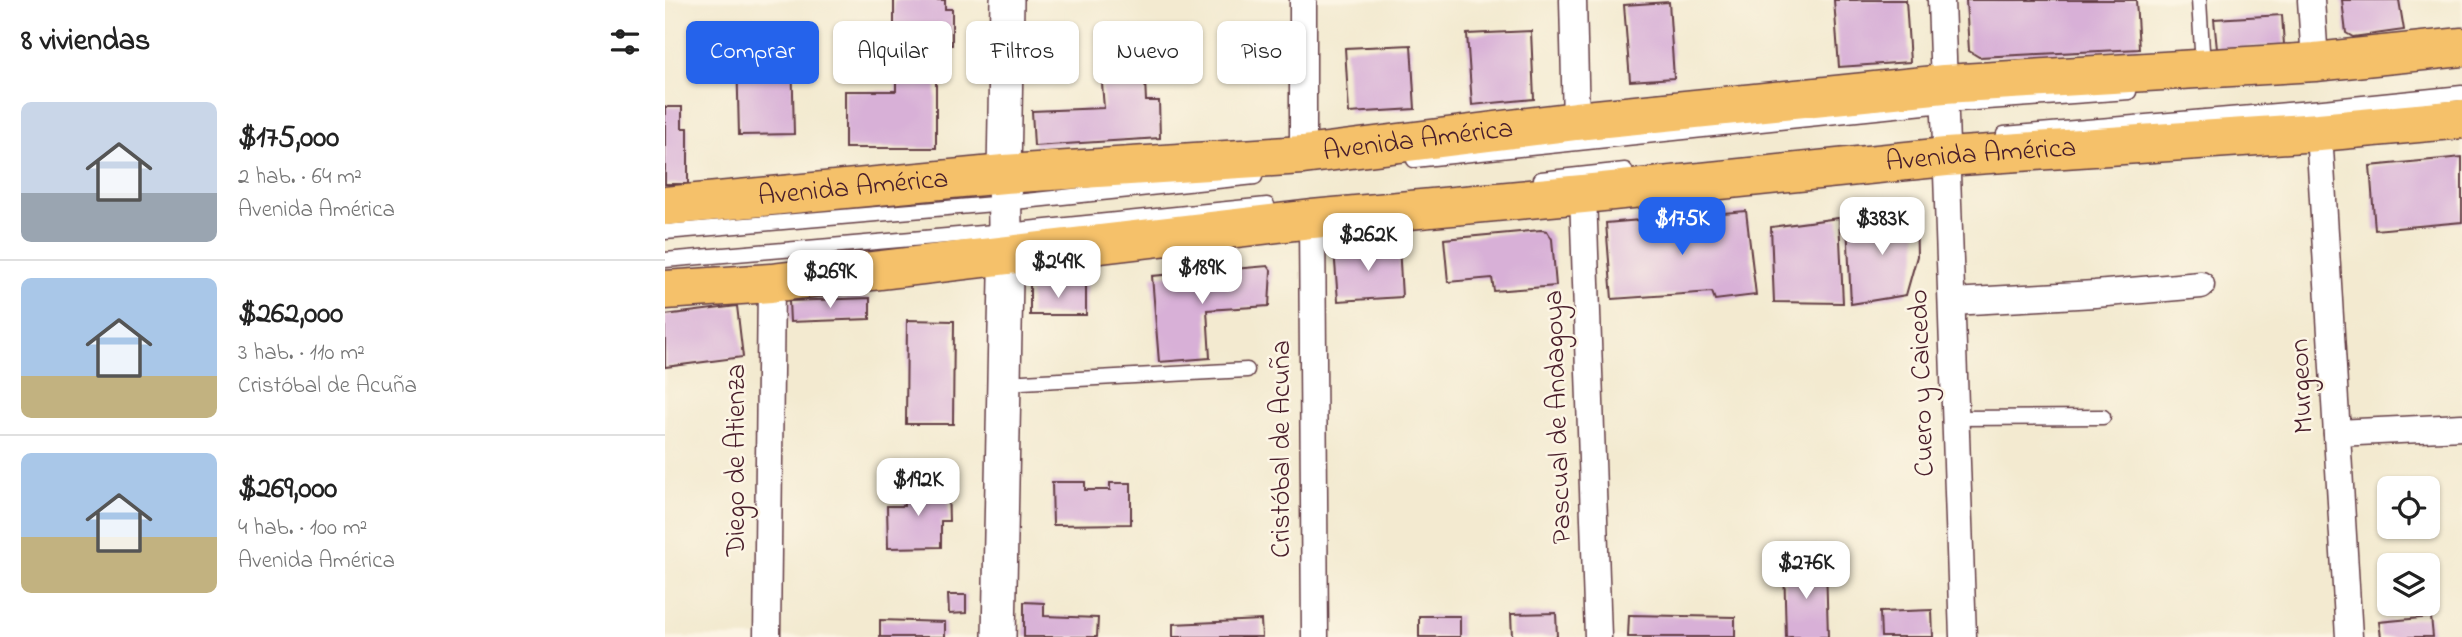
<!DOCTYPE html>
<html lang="es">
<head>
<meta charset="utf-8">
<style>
  body { margin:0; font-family:"Indie Flower",sans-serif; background:#f6f6f6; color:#222; height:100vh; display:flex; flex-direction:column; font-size:26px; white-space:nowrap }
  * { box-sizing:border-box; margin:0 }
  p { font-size:23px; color:#767676 }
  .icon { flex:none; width:38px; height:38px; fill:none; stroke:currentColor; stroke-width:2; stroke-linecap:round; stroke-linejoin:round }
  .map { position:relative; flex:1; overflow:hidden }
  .details { display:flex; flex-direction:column; background:#fff; width:665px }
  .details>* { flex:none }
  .hud { position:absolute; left:21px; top:21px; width:665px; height:63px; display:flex; gap:14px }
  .controls { position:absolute; left:1712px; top:476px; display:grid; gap:14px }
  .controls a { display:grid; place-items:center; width:63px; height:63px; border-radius:10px; background:#fff; box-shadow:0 2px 5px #0004; font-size:35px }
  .price { position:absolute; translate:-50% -60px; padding:0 16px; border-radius:14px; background:#fff; color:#222; font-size:23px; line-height:46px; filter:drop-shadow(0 2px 4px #0008) }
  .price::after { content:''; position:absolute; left:50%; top:42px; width:21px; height:16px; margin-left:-10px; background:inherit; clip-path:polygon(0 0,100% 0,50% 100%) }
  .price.active { background:#2563eb; color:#fff }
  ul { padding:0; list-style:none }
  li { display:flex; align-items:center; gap:21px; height:175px; padding:0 21px }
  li+li { border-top:2px solid #e0e0e0 }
  li span { display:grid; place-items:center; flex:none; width:196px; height:140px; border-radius:10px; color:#555 }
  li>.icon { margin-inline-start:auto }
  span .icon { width:84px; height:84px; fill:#fffc; stroke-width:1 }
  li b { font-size:30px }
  h2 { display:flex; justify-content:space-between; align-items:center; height:84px; padding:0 21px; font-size:30px }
  .chip { padding:0 24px; border-radius:10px; background:#fff; box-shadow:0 2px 5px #0004; font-size:24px; line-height:63px }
  .chip.active { background:#2563eb; color:#fff }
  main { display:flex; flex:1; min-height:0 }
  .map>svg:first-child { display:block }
  .building { fill:#d8b0d7 }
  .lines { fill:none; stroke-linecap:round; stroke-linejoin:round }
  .service-casing { stroke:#633d44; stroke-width:17 }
  .minor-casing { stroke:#633d44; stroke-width:29 }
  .tertiary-casing { stroke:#633d44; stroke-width:36 }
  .primary-casing { stroke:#633d44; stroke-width:41 }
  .service { stroke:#fff; stroke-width:14 }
  .minor { stroke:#fff; stroke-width:26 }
  .tertiary { stroke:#fff; stroke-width:33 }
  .primary { stroke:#f5c16b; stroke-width:38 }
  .labels { text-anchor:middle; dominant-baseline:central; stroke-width:5; stroke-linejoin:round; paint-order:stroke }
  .street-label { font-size:28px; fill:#4a1f2b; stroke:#fcf5e5 }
</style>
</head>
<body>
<main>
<section class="details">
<h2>8 viviendas<svg class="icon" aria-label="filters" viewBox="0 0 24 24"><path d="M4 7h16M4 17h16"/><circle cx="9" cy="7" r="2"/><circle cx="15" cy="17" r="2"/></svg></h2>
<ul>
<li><span style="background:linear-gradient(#c9d6e8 65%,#9aa5b1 0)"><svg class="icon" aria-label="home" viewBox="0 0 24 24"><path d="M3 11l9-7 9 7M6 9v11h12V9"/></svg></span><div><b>$175,000</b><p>2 hab. · 64 m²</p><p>Avenida América</p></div></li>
<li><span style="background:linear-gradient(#a9c7e8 70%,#c2b280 0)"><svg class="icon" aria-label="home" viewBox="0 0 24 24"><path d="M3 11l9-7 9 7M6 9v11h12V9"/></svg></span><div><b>$262,000</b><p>3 hab. · 110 m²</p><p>Cristóbal de Acuña</p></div></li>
<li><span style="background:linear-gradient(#a9c7e8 60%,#c2b280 0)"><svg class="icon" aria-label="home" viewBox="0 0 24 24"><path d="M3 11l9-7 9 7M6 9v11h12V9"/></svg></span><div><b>$269,000</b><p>4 hab. · 100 m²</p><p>Avenida América</p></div></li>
</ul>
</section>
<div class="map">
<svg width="1797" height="637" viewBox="0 0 1797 637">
  <rect width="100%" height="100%" fill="#fcf5e5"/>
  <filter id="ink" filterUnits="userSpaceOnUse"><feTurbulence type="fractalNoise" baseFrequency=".0143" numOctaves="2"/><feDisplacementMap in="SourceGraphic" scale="14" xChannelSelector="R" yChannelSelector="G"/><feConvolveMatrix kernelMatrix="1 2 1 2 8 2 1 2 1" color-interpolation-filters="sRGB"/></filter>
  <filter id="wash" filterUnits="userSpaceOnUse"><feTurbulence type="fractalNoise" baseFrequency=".00686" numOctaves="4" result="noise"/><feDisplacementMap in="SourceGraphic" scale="28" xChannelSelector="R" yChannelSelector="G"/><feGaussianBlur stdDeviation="1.57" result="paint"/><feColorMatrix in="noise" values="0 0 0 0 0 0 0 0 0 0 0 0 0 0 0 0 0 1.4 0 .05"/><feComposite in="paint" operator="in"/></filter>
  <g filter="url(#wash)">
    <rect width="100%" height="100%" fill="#f3ead0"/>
    <g id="blocks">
      <g class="building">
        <path d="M 229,0 L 280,0 L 280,9 L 287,9 L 287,45 L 229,45 Z"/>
        <path d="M 1169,0 L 1241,0 L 1245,62 L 1174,67 Z"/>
        <path d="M 1301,0 L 1471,0 L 1474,49 L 1314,57 L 1304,51 Z"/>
        <path d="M 1677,0 L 1734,0 L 1739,30 L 1688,37 L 1681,33 Z"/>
        <path d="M 1004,2 L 1009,78 L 965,81 L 959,5 Z"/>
        <path d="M 1617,15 L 1619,45 L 1552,49 L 1549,19 Z"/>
        <path d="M 866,31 L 869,99 L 807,105 L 802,34 Z"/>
        <path d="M 746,45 L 750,109 L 684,113 L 680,48 Z"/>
        <path d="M 394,47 L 394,58 L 370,59 L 369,48 Z"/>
        <path d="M 127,53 L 129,134 L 74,135 L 72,54 Z"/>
        <path d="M 479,58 L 481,101 L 494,101 L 495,138 L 369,146 L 367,111 L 439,108 L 435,59 Z"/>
        <path d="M 271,63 L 271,148 L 180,148 L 180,91 L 231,91 L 231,64 Z"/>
        <path d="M 0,107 L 17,107 L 17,128 L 23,128 L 23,184 L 0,184 Z"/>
        <path d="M 1797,157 L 1797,222 L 1710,230 L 1705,166 Z"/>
        <path d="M 1081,211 L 1091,295 L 1050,300 L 1047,292 L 947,299 L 941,223 Z"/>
        <path d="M 1251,214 L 1252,256 L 1241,295 L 1186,304 L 1182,223 Z"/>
        <path d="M 1174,218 L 1178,303 L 1109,302 L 1106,227 Z"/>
        <path d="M 876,230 L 882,231 L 887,239 L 891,286 L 829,291 L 827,278 L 783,282 L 779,239 Z"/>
        <path d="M 734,245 L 737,297 L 673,301 L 669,249 Z"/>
        <path d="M 603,266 L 606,270 L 604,306 L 542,310 L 545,358 L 494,362 L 487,276 Z"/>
        <rect x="365" y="284" width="56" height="31"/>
        <path d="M 205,298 L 205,319 L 125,322 L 124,301 Z"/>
        <path d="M 72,306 L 78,357 L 0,367 L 0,315 Z"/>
        <path d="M 242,320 L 289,321 L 288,424 L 241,424 Z"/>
        <path d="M 387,482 L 420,482 L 420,490 L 445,490 L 445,483 L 466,483 L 466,524 L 388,525 Z"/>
        <path d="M 283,487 L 284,521 L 276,521 L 276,547 L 223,548 L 222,506 L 239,506 L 238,488 Z"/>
        <path d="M 1119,565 L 1161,565 L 1163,637 L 1121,637 Z"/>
        <path d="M 283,595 L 301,595 L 301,613 L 284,614 Z"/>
        <path d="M 359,602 L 379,603 L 379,616 L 433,618 L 432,637 L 359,637 Z"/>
        <path d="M 1267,610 L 1268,637 L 1216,637 L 1215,612 Z"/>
        <path d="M 891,613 L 892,637 L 847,637 L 846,614 Z"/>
        <path d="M 964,615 L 1070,617 L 1070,637 L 963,637 Z"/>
        <rect x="754" y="616" width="41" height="21"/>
        <path d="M 1766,617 L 1768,637 L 1716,637 L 1714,622 Z"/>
        <path d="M 215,620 L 280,622 L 280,637 L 215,637 Z"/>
        <path d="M 596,620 L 597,637 L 508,637 L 508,624 Z"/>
      </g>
    </g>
  </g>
  <g filter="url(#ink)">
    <use href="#blocks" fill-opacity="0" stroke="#633d44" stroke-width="2"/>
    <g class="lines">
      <g class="service-casing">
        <g id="service">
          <path d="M 1534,0 L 1538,67"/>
          <path d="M 1339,134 L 1658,107 L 1797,93"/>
          <path d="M 749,160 L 1279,105 L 1464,92"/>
          <path d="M 876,179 L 960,170"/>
          <path d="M 0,232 L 340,203 L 590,177"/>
          <path d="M 0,260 L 340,231 L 602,205"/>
          <path d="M 339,383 L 582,370"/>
          <path d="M 1291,418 L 1438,417"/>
        </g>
      </g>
      <g class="minor-casing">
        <g id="minor">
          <path d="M 908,0 L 911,121"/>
          <path d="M 1276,0 L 1298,637"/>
          <path d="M 1646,0 L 1650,62"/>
          <path d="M 1654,132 L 1684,637"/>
          <path d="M 638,155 L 638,0"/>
          <path d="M 918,194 L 933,637"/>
          <path d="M 647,219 L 650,637"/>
          <path d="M 1287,302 L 1430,294 L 1536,285"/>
          <path d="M 1672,433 L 1797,427"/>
          <path d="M 102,637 L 106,283"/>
        </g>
      </g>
      <g class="tertiary-casing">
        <path id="tertiary" d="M 334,637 L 341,278 L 339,174 L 342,0"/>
      </g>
      <g class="primary-casing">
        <g id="primary">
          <path id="s1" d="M 0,206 L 339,174 L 638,155 L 911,121 L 1279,84 L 1650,62 L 1797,47"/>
          <path id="s2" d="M 0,290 L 106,283 L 647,219 L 918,194 L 1281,157 L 1654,132 L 1797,119"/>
        </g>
      </g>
      <use href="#service" class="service"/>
      <use href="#minor" class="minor"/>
      <use href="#tertiary" class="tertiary"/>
      <use href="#primary" class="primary"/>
    </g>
  </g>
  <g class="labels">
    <g class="street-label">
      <text stroke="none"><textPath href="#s1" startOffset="756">Avenida América</textPath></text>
      <text stroke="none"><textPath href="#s2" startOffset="1323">Avenida América</textPath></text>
      <text stroke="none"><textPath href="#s1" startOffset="189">Avenida América</textPath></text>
      <text transform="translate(1258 383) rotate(-92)">Cuero y Caicedo</text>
      <text transform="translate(1638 386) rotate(-93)">Murgeon</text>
      <text transform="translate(894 417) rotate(-92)">Pascual de Andagoya</text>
      <text transform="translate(617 449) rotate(-90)">Cristóbal de Acuña</text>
      <text transform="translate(72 460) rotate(-90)">Diego de Atienza</text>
    </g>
  </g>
</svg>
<div class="controls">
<a><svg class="icon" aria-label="locate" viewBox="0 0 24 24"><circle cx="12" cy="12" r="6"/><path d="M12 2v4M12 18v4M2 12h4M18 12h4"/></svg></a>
<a><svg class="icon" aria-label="layers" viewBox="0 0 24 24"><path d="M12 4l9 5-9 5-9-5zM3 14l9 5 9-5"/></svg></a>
</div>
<b class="price active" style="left:1017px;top:257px">$175K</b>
<b class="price" style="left:1217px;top:257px">$383K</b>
<b class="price" style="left:703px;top:273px">$262K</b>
<b class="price" style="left:393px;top:300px">$249K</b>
<b class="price" style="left:537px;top:306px">$189K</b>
<b class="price" style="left:165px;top:310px">$269K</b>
<b class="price" style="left:253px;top:518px">$192K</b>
<b class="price" style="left:1141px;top:601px">$276K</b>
<div class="hud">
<a class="chip active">Comprar</a>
<a class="chip">Alquilar</a>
<a class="chip">Filtros</a>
<a class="chip">Nuevo</a>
<a class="chip">Piso</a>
</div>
</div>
</main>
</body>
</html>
